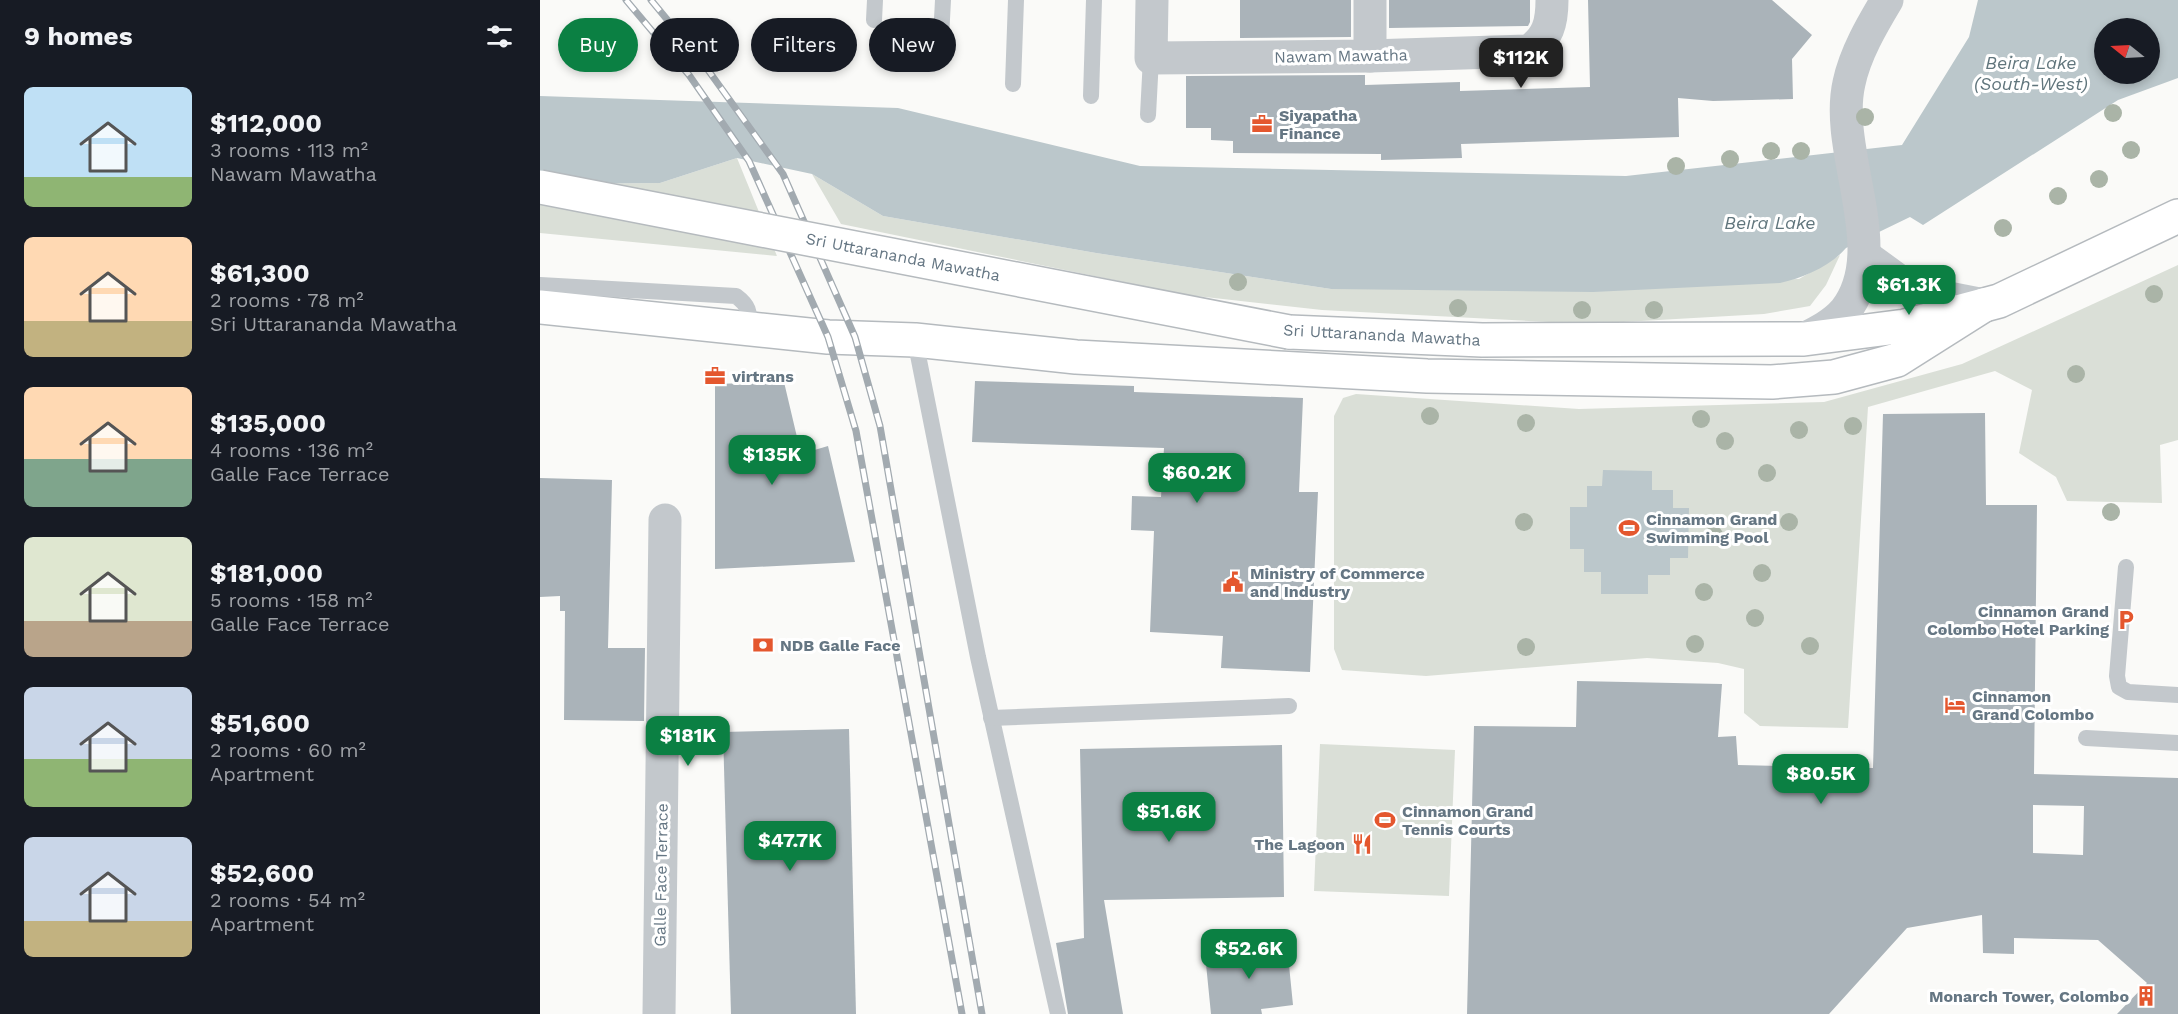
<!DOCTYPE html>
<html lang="en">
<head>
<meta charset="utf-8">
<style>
  body { margin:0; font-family:"Work Sans",sans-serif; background:#242831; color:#f1f3f6; height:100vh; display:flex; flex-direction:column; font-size:22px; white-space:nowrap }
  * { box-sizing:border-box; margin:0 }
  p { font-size:20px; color:#9ea1a6 }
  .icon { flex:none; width:33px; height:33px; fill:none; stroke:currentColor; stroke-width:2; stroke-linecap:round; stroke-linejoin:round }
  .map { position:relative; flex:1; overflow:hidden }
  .details { display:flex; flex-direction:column; background:#171b24; width:540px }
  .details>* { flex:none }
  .banner { position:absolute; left:18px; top:18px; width:570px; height:54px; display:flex; gap:12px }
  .needle { width:39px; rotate:288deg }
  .tools { position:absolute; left:1554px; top:18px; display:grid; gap:12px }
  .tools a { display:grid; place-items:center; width:66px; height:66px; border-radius:50%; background:#171b24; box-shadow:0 3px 9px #0003; font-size:30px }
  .price { position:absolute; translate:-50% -51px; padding:0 14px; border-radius:12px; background:#0b8043; color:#fff; font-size:20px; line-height:39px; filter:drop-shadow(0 2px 3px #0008) }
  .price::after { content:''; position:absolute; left:50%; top:36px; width:18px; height:14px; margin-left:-9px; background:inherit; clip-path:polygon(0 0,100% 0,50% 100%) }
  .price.current { background:#222; color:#fff }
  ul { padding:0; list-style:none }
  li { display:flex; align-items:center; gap:18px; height:150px; padding:0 24px }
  li span { display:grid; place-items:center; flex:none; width:168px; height:120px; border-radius:9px; color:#555 }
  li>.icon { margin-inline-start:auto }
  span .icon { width:72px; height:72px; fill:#fffc; stroke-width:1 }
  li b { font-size:26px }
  h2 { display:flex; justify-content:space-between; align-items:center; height:72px; padding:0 24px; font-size:26px }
  .tag { padding:0 21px; border-radius:27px; background:#171b24; box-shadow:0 3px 9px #0003; font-size:21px; line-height:54px }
  .tag.current { background:#0b8043; color:#fff }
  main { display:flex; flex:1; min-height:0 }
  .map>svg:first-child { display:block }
  .green { fill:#dadfd7 }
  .water { fill:#bbc7cb; fill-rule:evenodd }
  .building { fill:#aab3b9; fill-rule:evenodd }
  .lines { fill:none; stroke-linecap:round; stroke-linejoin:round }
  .primary-casing { stroke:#b5babe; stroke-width:36 }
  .service { stroke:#c3c8cc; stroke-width:16 }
  .minor { stroke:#c3c8cc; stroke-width:33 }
  .primary { stroke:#fff; stroke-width:33 }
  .rail-casing { stroke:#a2aab0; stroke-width:7 }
  .rail { stroke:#fff; stroke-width:4.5; stroke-dasharray:14; stroke-linecap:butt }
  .primary-bridge-casing { stroke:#b5babe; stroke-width:36; stroke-linecap:butt }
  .primary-bridge { stroke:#fff; stroke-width:33 }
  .tree { fill:#aab4a7 }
  .labels { text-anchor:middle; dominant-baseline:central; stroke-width:6; stroke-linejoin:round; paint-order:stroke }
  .street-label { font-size:16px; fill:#657683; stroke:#fff }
  .poi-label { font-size:16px; font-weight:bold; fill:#657683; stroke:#fff; text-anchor:start }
  .water-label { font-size:18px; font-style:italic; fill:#60757c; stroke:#fff }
</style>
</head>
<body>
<main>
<section class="details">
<h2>9 homes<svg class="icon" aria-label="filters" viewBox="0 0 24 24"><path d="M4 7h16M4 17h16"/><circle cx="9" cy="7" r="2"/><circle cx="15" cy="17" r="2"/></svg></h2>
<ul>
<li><span style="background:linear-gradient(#bfe0f5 75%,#8fb573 0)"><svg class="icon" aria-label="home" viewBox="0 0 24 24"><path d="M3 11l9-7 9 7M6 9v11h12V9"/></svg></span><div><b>$112,000</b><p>3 rooms · 113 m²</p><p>Nawam Mawatha</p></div></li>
<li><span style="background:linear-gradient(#ffd9b3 70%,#c2b280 0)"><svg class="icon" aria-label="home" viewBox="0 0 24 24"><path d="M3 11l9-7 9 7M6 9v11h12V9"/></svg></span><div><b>$61,300</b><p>2 rooms · 78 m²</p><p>Sri Uttarananda Mawatha</p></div></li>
<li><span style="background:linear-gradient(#ffd9b3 60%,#7fa58c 0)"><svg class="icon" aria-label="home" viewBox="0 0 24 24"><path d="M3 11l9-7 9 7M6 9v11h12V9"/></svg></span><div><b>$135,000</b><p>4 rooms · 136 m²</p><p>Galle Face Terrace</p></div></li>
<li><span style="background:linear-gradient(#dfe7d0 70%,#b9a48a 0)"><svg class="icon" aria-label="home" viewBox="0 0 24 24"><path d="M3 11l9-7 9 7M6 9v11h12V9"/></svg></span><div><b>$181,000</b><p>5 rooms · 158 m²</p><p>Galle Face Terrace</p></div></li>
<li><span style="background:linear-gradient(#c9d6e8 60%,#8fb573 0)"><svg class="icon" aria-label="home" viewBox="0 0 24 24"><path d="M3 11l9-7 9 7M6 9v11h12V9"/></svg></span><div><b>$51,600</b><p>2 rooms · 60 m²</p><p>Apartment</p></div></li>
<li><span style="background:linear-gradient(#c9d6e8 70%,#c2b280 0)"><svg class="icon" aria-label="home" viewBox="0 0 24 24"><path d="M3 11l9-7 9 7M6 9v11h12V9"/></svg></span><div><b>$52,600</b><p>2 rooms · 54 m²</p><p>Apartment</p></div></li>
</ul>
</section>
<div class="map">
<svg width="1638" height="1014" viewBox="0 0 1638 1014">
  <rect width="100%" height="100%" fill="#fafaf8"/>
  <g class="green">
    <path d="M 197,158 L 237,256 L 0,233 L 0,184 L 120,183 Z"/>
    <path d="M 272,174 L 343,216 L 556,253 L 791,289 L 1259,279 L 1300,255 L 1286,285 L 1270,306 L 1224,314 L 1048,324 L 782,310 L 647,295 L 301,224 Z"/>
    <path d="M 1638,265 L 1638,440 L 1620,445 L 1622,503 L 1527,501 L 1516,477 L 1479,453 L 1492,390 L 1455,371 L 1328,407 L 1308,728 L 1220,726 L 1204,713 L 1204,669 L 1178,663 L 1107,658 L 886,676 L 802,670 L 794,649 L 794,416 L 803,398 L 816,394 L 1039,409 L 1284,402 L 1422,364 Z"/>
    <path d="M 780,744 L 915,750 L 909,896 L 774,891 Z"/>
  </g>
  <g class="water">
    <path d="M 1438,0 L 1638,0 L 1638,78 L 1578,100 L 1383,225 L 1370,217 L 1306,248 C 1291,266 1263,278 1240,283 L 1053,292 L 791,289 L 556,253 L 343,216 L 272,174 L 197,158 L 120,183 L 0,184 L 0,96 L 358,108 L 600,166 L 1086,176 L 1362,145 L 1429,37 ZM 1564,28 L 1610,28 L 1610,74 L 1564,74 Z"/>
    <path d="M 1063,470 L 1112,471 L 1112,490 L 1133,490 L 1133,508 L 1149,508 L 1148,558 L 1130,558 L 1130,575 L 1108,575 L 1108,594 L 1061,594 L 1061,572 L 1044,572 L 1044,549 L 1030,549 L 1030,507 L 1047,507 L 1047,486 L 1062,486 Z"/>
  </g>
  <g class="building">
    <path d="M 700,0 L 811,0 L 811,37 L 700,38 Z"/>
    <path d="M 849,0 L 990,0 L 990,22 L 988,26 L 849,28 Z"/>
    <path d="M 1048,0 L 1232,0 L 1272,35 L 1252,59 L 1253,99 L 1173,101 L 1138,98 L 1139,137 L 921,144 L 922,158 L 841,160 L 841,154 L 693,153 L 693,141 L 671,140 L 671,128 L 646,128 L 646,76 L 825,75 L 825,85 L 920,82 L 920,91 L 1050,87 Z"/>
    <path d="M 435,381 L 594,386 L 594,392 L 763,398 L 759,492 L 778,492 L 770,672 L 681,668 L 683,636 L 610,632 L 614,531 L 591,530 L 592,496 L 621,497 L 624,448 L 432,442 Z"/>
    <path d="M 244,382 L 261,454 L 288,446 L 315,562 L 175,569 L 175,384 Z"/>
    <path d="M 1445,413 L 1446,505 L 1497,505 L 1494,774 L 1638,778 L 1638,1014 L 1577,1014 L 1607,983 L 1558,940 L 1474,938 L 1474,954 L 1443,953 L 1442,915 L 1367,928 L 1289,1014 L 927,1014 L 934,726 L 1036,727 L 1037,681 L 1182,684 L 1178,737 L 1196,736 L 1198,765 L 1333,768 L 1343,414 ZM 1493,805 L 1544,806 L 1543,855 L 1493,853 Z"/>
    <path d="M 0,478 L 72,480 L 68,648 L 105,648 L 104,721 L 24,720 L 25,611 L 20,611 L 20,596 L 0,597 Z"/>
    <path d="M 309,729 L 316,1014 L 191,1014 L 183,732 Z"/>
    <path d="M 742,745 L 744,897 L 564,900 L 583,1014 L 528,1014 L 516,943 L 544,938 L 540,749 Z"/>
    <path d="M 747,945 L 753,1005 L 721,1009 L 722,1014 L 671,1014 L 665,954 Z"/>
  </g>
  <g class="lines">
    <g class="primary-casing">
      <g id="primary">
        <path d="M 0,307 L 288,337 L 375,340 L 536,357 L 887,376 L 1232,382 L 1294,377 L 1357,360 L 1444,305"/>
        <path d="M 749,332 L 942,340 L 1264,339 L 1365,326 L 1459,301 L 1638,216"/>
      </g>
    </g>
    <g class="service">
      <path d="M 334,20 L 335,0"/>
      <path d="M 400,57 L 403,0"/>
      <path d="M 473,84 L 476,0"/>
      <path d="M 551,96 L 554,0"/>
      <path d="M 608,115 L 611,58"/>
      <path d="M 0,285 L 196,296 C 208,305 211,312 208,327"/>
      <path d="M 375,340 L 438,657 L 518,1014"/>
      <path d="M 1586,567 L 1577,676 L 1579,687 L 1588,692 L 1638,695"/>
      <path d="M 451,718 L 749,706"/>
      <path d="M 1546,738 L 1638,743"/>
    </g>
    <g class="minor">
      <path d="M 612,0 L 611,58 L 830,56 L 989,51 C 1008,38 1012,23 1012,0"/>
      <path d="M 830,56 L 830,0"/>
      <path d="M 1325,256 L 1373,291 L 1444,305"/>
      <path d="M 1264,339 C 1278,332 1294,324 1305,311 C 1353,250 1293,153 1309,83 C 1315,54 1332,25 1347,0"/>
      <path d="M 119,1014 L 125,520"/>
    </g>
    <use href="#primary" class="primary"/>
    <g class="rail-casing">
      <g id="rail">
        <path d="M 86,0 L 149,75 L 209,161 L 288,337 L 316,431 L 422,1014"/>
        <path d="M 111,0 L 163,63 L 243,174 L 315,337 L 340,426 L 442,1014"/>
      </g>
    </g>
    <use href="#rail" class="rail"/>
    <g class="primary-bridge-casing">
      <path id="primary-bridge" d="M 0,187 L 749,332"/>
    </g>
    <use href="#primary-bridge" class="primary-bridge"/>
  </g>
  <g class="tree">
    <circle cx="1573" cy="113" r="9"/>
    <circle cx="1325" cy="117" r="9"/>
    <circle cx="1591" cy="150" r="9"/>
    <circle cx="1231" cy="151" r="9"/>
    <circle cx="1261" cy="151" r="9"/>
    <circle cx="1190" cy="159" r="9"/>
    <circle cx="1136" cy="166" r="9"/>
    <circle cx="1559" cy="179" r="9"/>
    <circle cx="1518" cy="196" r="9"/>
    <circle cx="1463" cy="228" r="9"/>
    <circle cx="698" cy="282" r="9"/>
    <circle cx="1614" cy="294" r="9"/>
    <circle cx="918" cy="308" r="9"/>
    <circle cx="1042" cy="310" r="9"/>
    <circle cx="1114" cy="310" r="9"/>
    <circle cx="1536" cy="374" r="9"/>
    <circle cx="890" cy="416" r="9"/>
    <circle cx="1161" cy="419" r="9"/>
    <circle cx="986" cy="423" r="9"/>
    <circle cx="1313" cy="426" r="9"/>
    <circle cx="1259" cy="430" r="9"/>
    <circle cx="1185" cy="441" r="9"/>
    <circle cx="1227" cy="473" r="9"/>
    <circle cx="1571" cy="512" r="9"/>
    <circle cx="984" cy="522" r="9"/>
    <circle cx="1249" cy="522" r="9"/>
    <circle cx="1174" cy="535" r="9"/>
    <circle cx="1222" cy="573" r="9"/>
    <circle cx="1164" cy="592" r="9"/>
    <circle cx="1215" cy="618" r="9"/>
    <circle cx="1155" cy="644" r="9"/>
    <circle cx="1270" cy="646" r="9"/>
    <circle cx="986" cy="647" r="9"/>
  </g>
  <defs>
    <g id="office-bare" transform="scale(1.62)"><path d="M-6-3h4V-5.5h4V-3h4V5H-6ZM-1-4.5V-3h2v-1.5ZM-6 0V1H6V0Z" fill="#e4572e" stroke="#fff" stroke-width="2.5" paint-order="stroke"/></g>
    <g id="stadium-bare" transform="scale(1.62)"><path d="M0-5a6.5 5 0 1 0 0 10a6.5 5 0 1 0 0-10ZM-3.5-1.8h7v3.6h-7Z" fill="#e4572e" stroke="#fff" stroke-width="2.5" paint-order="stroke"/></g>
    <g id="civic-bare" transform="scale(1.62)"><path d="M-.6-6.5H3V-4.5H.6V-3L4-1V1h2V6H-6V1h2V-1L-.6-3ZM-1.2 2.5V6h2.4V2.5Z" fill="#e4572e" stroke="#fff" stroke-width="2.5" paint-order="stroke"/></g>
    <g id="parking-bare" transform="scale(1.62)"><path d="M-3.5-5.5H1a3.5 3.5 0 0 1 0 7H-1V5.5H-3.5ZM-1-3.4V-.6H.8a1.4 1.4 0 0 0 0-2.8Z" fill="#e4572e" stroke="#fff" stroke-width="2.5" paint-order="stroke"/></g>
    <g id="bank-bare" transform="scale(1.62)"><path d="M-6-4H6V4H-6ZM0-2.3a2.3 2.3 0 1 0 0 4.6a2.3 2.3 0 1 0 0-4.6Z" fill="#e4572e" stroke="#fff" stroke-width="2.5" paint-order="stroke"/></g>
    <g id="hotel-bare" transform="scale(1.62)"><path d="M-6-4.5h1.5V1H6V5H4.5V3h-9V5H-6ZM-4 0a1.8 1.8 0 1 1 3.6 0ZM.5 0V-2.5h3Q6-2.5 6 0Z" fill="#e4572e" stroke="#fff" stroke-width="2.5" paint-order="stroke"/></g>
    <g id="restaurant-bare" transform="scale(1.62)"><path d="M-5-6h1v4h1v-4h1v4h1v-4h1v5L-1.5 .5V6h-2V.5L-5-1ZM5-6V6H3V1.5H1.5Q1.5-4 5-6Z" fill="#e4572e" stroke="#fff" stroke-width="2.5" paint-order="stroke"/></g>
    <g id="building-bare" transform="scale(1.62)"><path d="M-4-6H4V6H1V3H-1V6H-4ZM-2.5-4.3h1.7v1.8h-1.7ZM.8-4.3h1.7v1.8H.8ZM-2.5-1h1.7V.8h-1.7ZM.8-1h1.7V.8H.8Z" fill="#e4572e" stroke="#fff" stroke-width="2.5" paint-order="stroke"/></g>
  </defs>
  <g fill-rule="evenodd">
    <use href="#office-bare" x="722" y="124"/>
    <use href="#office-bare" x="175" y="376"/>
    <use href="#stadium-bare" x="1089" y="528"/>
    <use href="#civic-bare" x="693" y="582"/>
    <use href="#parking-bare" x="1586" y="620"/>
    <use href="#bank-bare" x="223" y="645"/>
    <use href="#hotel-bare" x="1415" y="705"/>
    <use href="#stadium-bare" x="845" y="820"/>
    <use href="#restaurant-bare" x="822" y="844"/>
    <use href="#building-bare" x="1606" y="996"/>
  </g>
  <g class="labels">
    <g class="street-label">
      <text transform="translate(801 56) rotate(-1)">Nawam Mawatha</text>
      <text transform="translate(363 257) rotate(11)">Sri Uttarananda Mawatha</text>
      <text transform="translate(842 335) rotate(3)">Sri Uttarananda Mawatha</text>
      <text transform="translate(121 875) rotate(-89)">Galle Face Terrace</text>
    </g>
    <g class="poi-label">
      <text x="739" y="115">Siyapatha<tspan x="739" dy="18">Finance</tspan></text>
      <text x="192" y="376">virtrans</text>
      <text x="1106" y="519">Cinnamon Grand<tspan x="1106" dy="18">Swimming Pool</tspan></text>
      <text x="710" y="573">Ministry of Commerce<tspan x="710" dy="18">and Industry</tspan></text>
      <text x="1569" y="611" text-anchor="end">Cinnamon Grand<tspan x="1569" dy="18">Colombo Hotel Parking</tspan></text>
      <text x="240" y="645">NDB Galle Face</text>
      <text x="1432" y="696">Cinnamon<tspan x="1432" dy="18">Grand Colombo</tspan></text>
      <text x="862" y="811">Cinnamon Grand<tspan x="862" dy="18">Tennis Courts</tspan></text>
      <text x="805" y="844" text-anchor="end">The Lagoon</text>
      <text x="1589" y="996" text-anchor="end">Monarch Tower, Colombo</text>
    </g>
    <g class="water-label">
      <text x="1491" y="62">Beira Lake<tspan x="1491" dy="21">(South-West)</tspan></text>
      <text x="1230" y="222">Beira Lake</text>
    </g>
  </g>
</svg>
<div class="tools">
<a><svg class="needle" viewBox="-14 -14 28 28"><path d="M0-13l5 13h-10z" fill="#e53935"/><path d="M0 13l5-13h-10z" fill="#9ea1a6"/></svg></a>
</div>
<b class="price current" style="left:981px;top:89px">$112K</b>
<b class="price" style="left:1369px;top:316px">$61.3K</b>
<b class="price" style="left:232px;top:486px">$135K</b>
<b class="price" style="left:657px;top:504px">$60.2K</b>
<b class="price" style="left:148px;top:767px">$181K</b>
<b class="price" style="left:1281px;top:805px">$80.5K</b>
<b class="price" style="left:629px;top:843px">$51.6K</b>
<b class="price" style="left:250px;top:872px">$47.7K</b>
<b class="price" style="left:709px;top:980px">$52.6K</b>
<div class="banner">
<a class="tag current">Buy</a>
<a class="tag">Rent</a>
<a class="tag">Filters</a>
<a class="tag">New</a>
</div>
</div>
</main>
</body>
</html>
